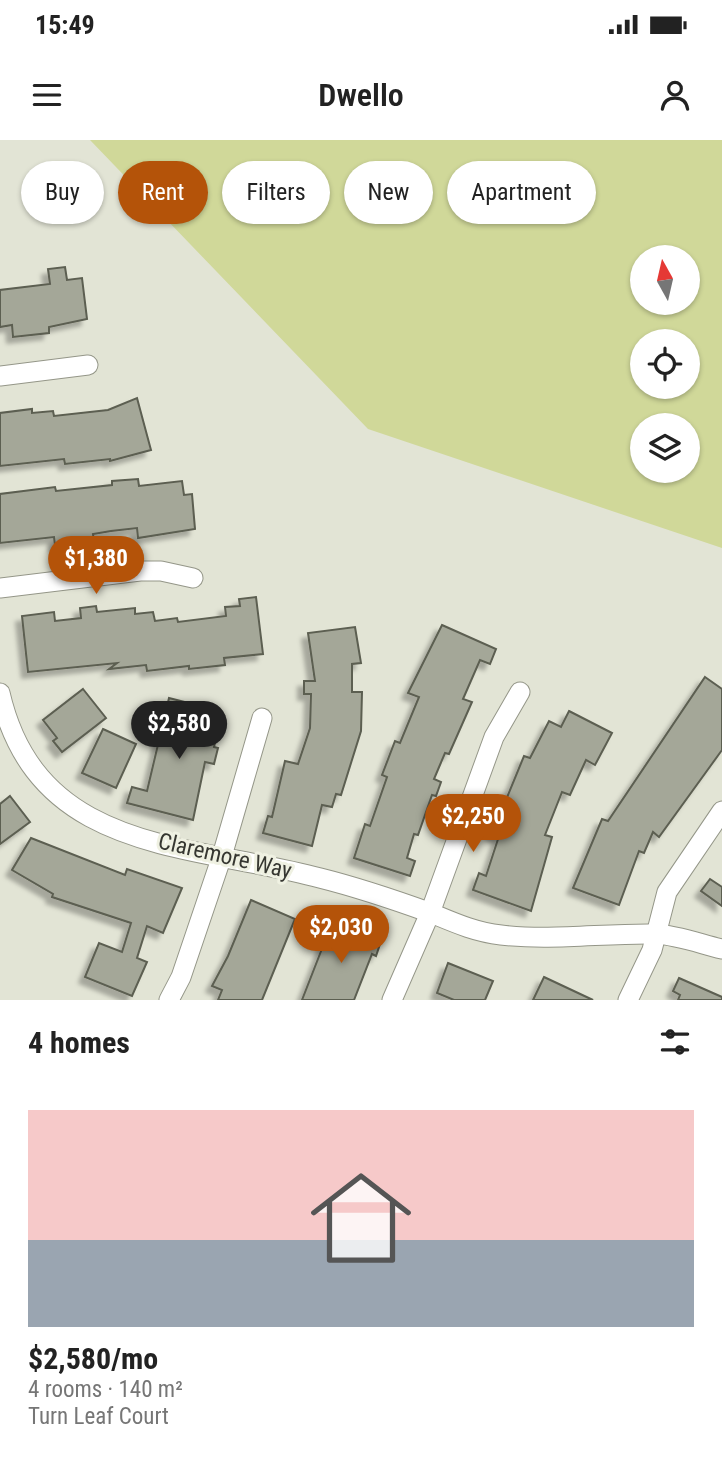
<!DOCTYPE html>
<html lang="en">
<head>
<meta charset="utf-8">
<style>
  body { margin:0; font-family:"Roboto Condensed",sans-serif; background:#f2f2f2; color:#222; height:100vh; display:flex; flex-direction:column; font-size:26px; white-space:nowrap }
  * { box-sizing:border-box; margin:0 }
  p { font-size:23px; color:#767676 }
  .icon { flex:none; width:38px; height:38px; fill:none; stroke:currentColor; stroke-width:2; stroke-linecap:round; stroke-linejoin:round }
  .map { position:relative; height:860px; overflow:hidden }
  .panel { display:flex; flex-direction:column; background:#fff; flex:1 }
  .panel>* { flex:none }
  .hud { position:absolute; left:21px; top:21px; width:681px; height:63px; display:flex; gap:14px }
  .needle { width:46px; rotate:352deg }
  .fabs { position:absolute; left:630px; top:105px; display:grid; gap:14px }
  .fabs a { display:grid; place-items:center; width:70px; height:70px; border-radius:50%; background:#fff; box-shadow:0 2px 5px #0004; font-size:35px }
  .price { position:absolute; translate:-50% -60px; padding:0 16px; border-radius:24px; background:#b45309; color:#fff; font-size:23px; line-height:46px; filter:drop-shadow(0 2px 4px #0008) }
  .price::after { content:''; position:absolute; left:50%; top:42px; width:21px; height:16px; margin-left:-10px; background:inherit; clip-path:polygon(0 0,100% 0,50% 100%) }
  .price.active { background:#222; color:#fff }
  ul { padding:0; list-style:none }
  li { display:grid; align-content:center; gap:14px; height:371px; padding:0 28px }
  li span { display:grid; place-items:center; height:217px; border-radius:0px; color:#555 }
  li>.icon { margin-inline-start:auto }
  span .icon { width:126px; height:126px; fill:#fffc; stroke-width:1 }
  li b { font-size:30px }
  h2 { display:flex; justify-content:space-between; align-items:center; height:84px; padding:0 28px; font-size:30px }
  .pill { padding:0 24px; border-radius:32px; background:#fff; box-shadow:0 2px 5px #0004; font-size:24px; line-height:63px }
  .pill.active { background:#b45309; color:#fff }
  .status { display:flex; justify-content:space-between; align-items:center; height:49px; padding:0 35px; background:#fff; direction:ltr }
  .status svg { height:19px; fill:currentColor }
  header { display:flex; justify-content:space-between; align-items:center; height:91px; padding:0 28px; background:#fff; font-size:32px; font-weight:600 }
  .map>svg:first-child { display:block }
  .green { fill:#d0d899; fill-rule:evenodd }
  .building { fill:#a4a798; stroke:#5c5e51; stroke-width:2; filter:url(#shadow) }
  .lines { fill:none; stroke-linecap:round; stroke-linejoin:round }
  .minor-casing { stroke:#949688; stroke-width:21 }
  .minor { stroke:#fff; stroke-width:19 }
  .labels { text-anchor:middle; dominant-baseline:central; stroke-width:6; stroke-linejoin:round; paint-order:stroke }
  .street-label { font-size:23px; fill:#363731; stroke:#eff1e2 }
</style>
</head>
<body>
<div class="status"><b>15:49</b><svg viewBox="0 0 49 12"><path d="M0 12V9h3v3zM5 12V6h3v6zM10 12V3h3v9zM15 12V0h3v12zM26 1h20v11H26zM47 4h2v5h-2z"/></svg></div>
<header><svg class="icon" aria-label="menu" viewBox="0 0 24 24"><path d="M4 6h16M4 12h16M4 18h16"/></svg>Dwello<svg class="icon" aria-label="person" viewBox="0 0 24 24"><circle cx="12" cy="8" r="4"/><path d="M4 21q1-7 8-7t8 7"/></svg></header>
<div class="map">
<svg width="722" height="860" viewBox="0 0 722 860">
  <defs>
    <filter id="shadow"><feDropShadow dx="-6" dy="6" stdDeviation="2" flood-color="#0004"/></filter>
  </defs>
  <rect width="100%" height="100%" fill="#e2e4d5"/>
  <path class="green" d="M 90,0 L 722,0 L 722,408 L 368,289 ZM 642,117 L 688,117 L 688,163 L 642,163 ZM 642,201 L 688,201 L 688,247 L 642,247 ZM 642,285 L 688,285 L 688,331 L 642,331 Z"/>
  <g class="building">
    <path d="M 65,127 L 67,140 L 82,138 L 87,179 L 49,187 L 49,193 L 13,197 L 12,185 L 0,187 L 0,150 L 50,144 L 48,129 Z"/>
    <path d="M 137,258 L 151,310 L 110,321 L 110,319 L 65,324 L 64,319 L 0,326 L 0,273 L 32,269 L 32,273 L 53,271 L 54,276 L 108,270 Z"/>
    <path d="M 138,339 L 139,346 L 182,341 L 184,355 L 192,354 L 195,389 L 138,398 L 137,388 L 111,391 L 93,394 L 94,400 L 55,406 L 54,397 L 0,403 L 0,354 L 55,347 L 56,351 L 112,345 L 112,341 Z"/>
    <path d="M 256,457 L 263,514 L 224,518 L 225,525 L 189,529 L 189,526 L 147,531 L 146,525 L 109,529 L 117,523 L 28,532 L 22,476 L 54,472 L 55,481 L 81,478 L 80,468 L 96,466 L 97,472 L 135,468 L 135,474 L 153,472 L 155,481 L 177,478 L 178,482 L 226,476 L 225,467 L 240,466 L 239,459 Z"/>
    <path d="M 442,485 L 496,509 L 490,524 L 480,520 L 463,559 L 472,562 L 449,614 L 445,613 L 434,639 L 441,642 L 436,656 L 432,655 L 418,695 L 414,694 L 407,718 L 415,721 L 410,736 L 354,718 L 365,684 L 370,686 L 387,637 L 382,635 L 395,601 L 400,603 L 419,557 L 408,553 Z"/>
    <path d="M 355,487 L 361,523 L 352,524 L 352,552 L 362,552 L 361,591 L 341,655 L 336,654 L 332,667 L 322,665 L 312,706 L 263,693 L 268,676 L 272,677 L 285,621 L 298,624 L 310,588 L 311,554 L 304,554 L 304,541 L 315,541 L 308,493 Z"/>
    <path d="M 705,537 L 722,549 L 722,610 L 659,697 L 653,692 L 644,713 L 639,711 L 619,765 L 573,748 L 602,679 L 608,681 Z"/>
    <path d="M 83,549 L 106,578 L 62,612 L 53,601 L 57,598 L 43,580 Z"/>
    <path d="M 169,558 L 212,569 L 209,583 L 219,586 L 214,607 L 218,608 L 214,624 L 205,622 L 193,680 L 127,663 L 132,647 L 147,651 Z"/>
    <path d="M 569,571 L 612,593 L 595,625 L 586,620 L 570,655 L 562,652 L 545,695 L 552,697 L 531,771 L 473,750 L 479,733 L 486,736 L 499,696 L 492,694 L 524,616 L 530,618 L 549,581 L 561,587 Z"/>
    <path d="M 103,589 L 136,604 L 116,648 L 82,633 Z"/>
    <path d="M 10,656 L 30,682 L 0,704 L 0,664 Z"/>
    <path d="M 31,698 L 125,735 L 127,729 L 182,748 L 163,793 L 147,786 L 137,818 L 147,822 L 132,856 L 85,837 L 99,803 L 122,812 L 131,783 L 52,757 L 53,754 L 12,730 Z"/>
    <path d="M 710,739 L 722,747 L 722,766 L 701,751 Z"/>
    <path d="M 251,760 L 295,779 L 262,860 L 218,860 L 222,850 L 212,846 L 228,816 Z"/>
    <path d="M 332,783 L 381,801 L 376,816 L 372,814 L 354,860 L 302,860 Z"/>
    <path d="M 448,823 L 493,841 L 485,860 L 454,860 L 437,853 Z"/>
    <path d="M 544,837 L 593,860 L 533,860 Z"/>
    <path d="M 679,838 L 722,857 L 722,860 L 678,860 L 680,855 L 673,851 Z"/>
  </g>
  <g class="lines">
    <g class="minor-casing">
      <g id="minor">
        <path d="M 0,236 L 88,225"/>
        <path d="M 0,448 L 140,431 L 161,431 L 193,438"/>
        <path d="M 0,553 C 37,714 189,703 320,738 C 356,747 395,760 431,773 C 455,783 475,792 501,795 C 552,801 604,793 655,794 C 677,795 701,804 722,809"/>
        <path d="M 169,860 L 181,837 L 222,716 L 262,578"/>
        <path d="M 392,860 L 430,773 L 494,597 L 520,552"/>
        <path d="M 628,860 L 652,810 L 667,752 L 722,671"/>
      </g>
    </g>
    <use href="#minor" class="minor"/>
  </g>
  <g class="labels">
    <g class="street-label">
      <text transform="translate(225 716) rotate(13)">Claremore Way</text>
    </g>
  </g>
</svg>
<div class="fabs">
<a><svg class="needle" viewBox="-14 -14 28 28"><path d="M0-13l5 13h-10z" fill="#e53935"/><path d="M0 13l5-13h-10z" fill="#767676"/></svg></a>
<a><svg class="icon" aria-label="locate" viewBox="0 0 24 24"><circle cx="12" cy="12" r="6"/><path d="M12 2v4M12 18v4M2 12h4M18 12h4"/></svg></a>
<a><svg class="icon" aria-label="layers" viewBox="0 0 24 24"><path d="M12 4l9 5-9 5-9-5zM3 14l9 5 9-5"/></svg></a>
</div>
<b class="price" style="left:96px;top:456px">$1,380</b>
<b class="price active" style="left:179px;top:621px">$2,580</b>
<b class="price" style="left:473px;top:714px">$2,250</b>
<b class="price" style="left:341px;top:825px">$2,030</b>
<div class="hud">
<a class="pill">Buy</a>
<a class="pill active">Rent</a>
<a class="pill">Filters</a>
<a class="pill">New</a>
<a class="pill">Apartment</a>
</div>
</div>
<section class="panel">
<h2>4 homes<svg class="icon" aria-label="filters" viewBox="0 0 24 24"><path d="M4 7h16M4 17h16"/><circle cx="9" cy="7" r="2"/><circle cx="15" cy="17" r="2"/></svg></h2>
<ul>
<li><span style="background:linear-gradient(#f6c9c9 60%,#9aa5b1 0)"><svg class="icon" aria-label="home" viewBox="0 0 24 24"><path d="M3 11l9-7 9 7M6 9v11h12V9"/></svg></span><div><b>$2,580/mo</b><p>4 rooms · 140 m²</p><p>Turn Leaf Court</p></div></li>
</ul>
</section>
</body>
</html>
